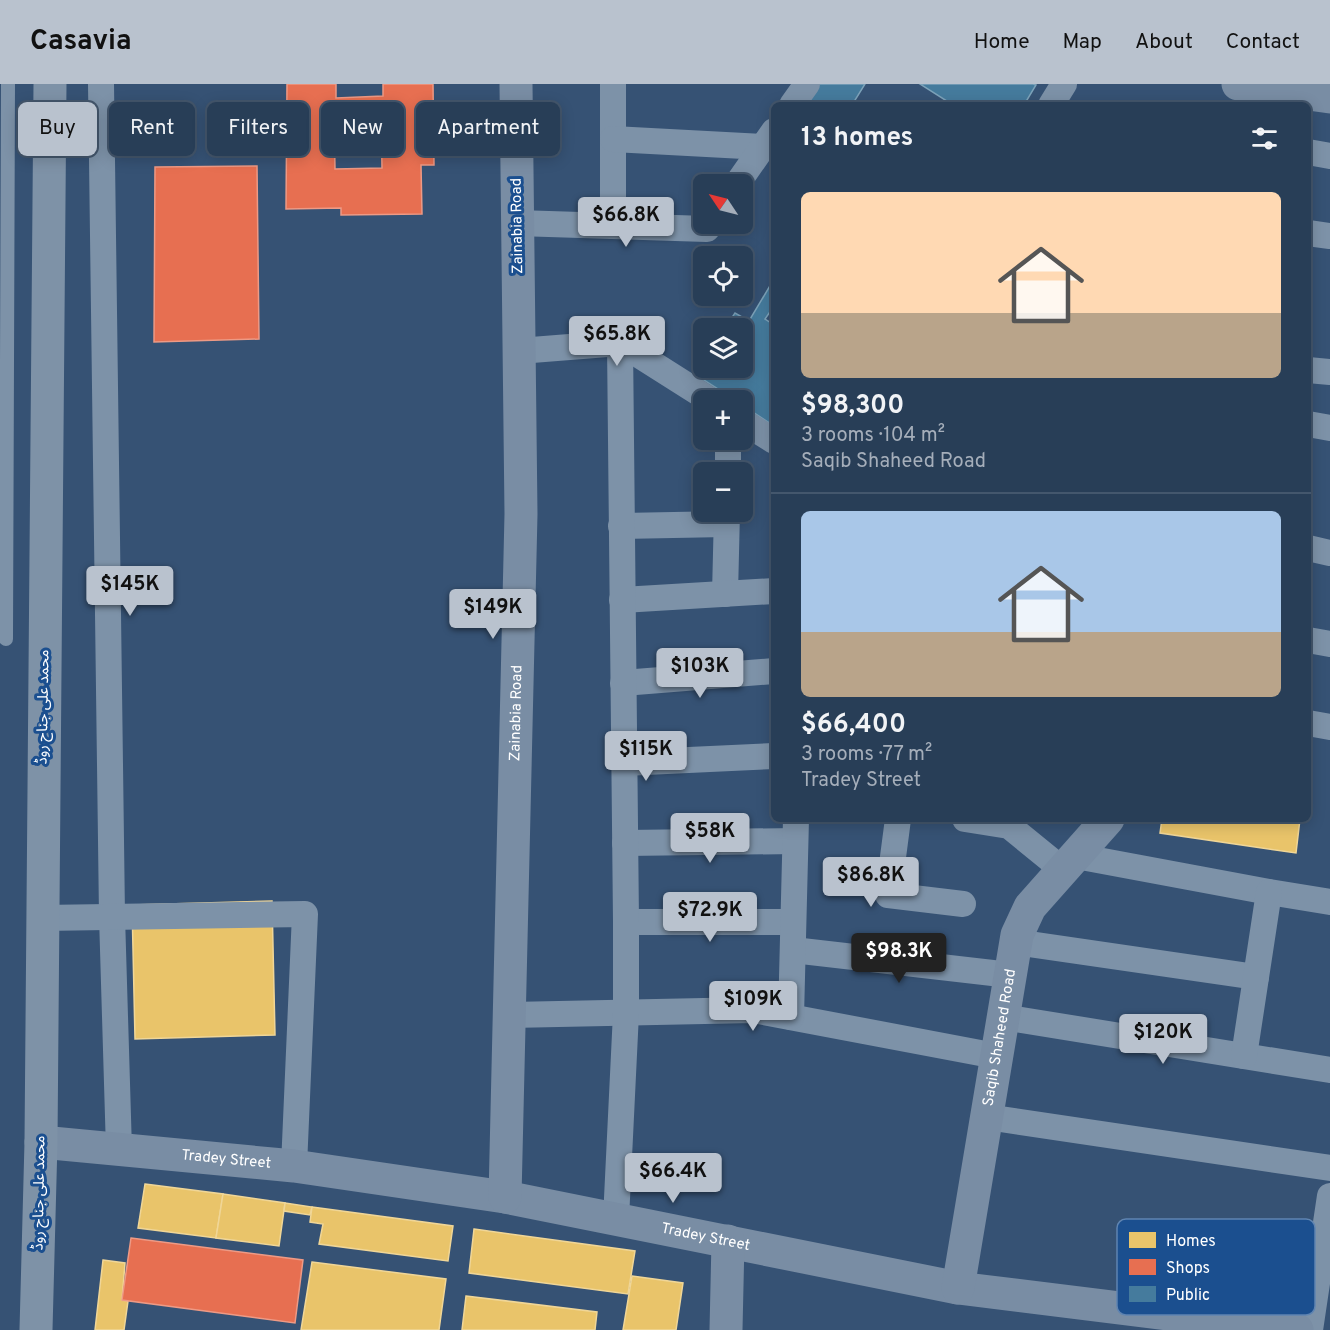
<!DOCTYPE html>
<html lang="en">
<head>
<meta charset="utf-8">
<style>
  body { margin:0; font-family:Overpass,"Noto Sans Arabic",sans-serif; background:#344961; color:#f1f3f6; height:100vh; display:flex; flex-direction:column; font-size:22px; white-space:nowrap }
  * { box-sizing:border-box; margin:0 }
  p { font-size:20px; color:#a5aeba }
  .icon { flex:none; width:33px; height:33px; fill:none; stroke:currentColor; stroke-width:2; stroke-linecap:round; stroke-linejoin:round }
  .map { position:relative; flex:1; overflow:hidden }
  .panel { position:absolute; left:771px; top:18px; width:540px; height:720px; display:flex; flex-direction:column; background:#283e57; border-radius:9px; box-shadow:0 3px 15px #0003,0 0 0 2px #44576d }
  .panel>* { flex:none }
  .guide { position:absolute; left:18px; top:18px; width:570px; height:54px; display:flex; gap:12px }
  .needle { width:39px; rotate:305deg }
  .tools { position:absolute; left:693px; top:90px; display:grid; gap:12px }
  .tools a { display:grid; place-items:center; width:60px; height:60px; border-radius:9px; background:#283e57; box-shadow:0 3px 15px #0003,0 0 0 2px #44576d; font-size:30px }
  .price { position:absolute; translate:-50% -51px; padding:0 14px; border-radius:6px; background:#b9c2ce; color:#111; font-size:20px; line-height:39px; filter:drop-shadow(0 2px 3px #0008) }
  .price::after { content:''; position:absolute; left:50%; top:36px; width:18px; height:14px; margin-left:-9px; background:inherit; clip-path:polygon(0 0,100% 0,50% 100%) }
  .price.selected { background:#222; color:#fff }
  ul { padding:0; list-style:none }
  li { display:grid; align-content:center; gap:12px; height:318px; padding:0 30px }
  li+li { border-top:2px solid #44576d }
  li span { display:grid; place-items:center; height:186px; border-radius:9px; color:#555 }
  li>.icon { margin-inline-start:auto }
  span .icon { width:108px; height:108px; fill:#fffc; stroke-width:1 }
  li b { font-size:26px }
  h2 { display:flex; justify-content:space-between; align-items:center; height:72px; padding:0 30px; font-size:26px }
  .tag { padding:0 21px; border-radius:9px; background:#283e57; box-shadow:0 3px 15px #0003,0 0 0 2px #44576d; font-size:21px; line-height:54px }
  .tag.selected { background:#b9c2ce; color:#111 }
  header { display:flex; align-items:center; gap:36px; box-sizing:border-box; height:84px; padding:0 30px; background:#b9c2ce; color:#111 }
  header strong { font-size:28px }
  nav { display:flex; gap:33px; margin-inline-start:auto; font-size:21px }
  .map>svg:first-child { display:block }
  .homes { fill:#e9c46a; stroke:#f0d697; stroke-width:1.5 }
  .shops { fill:#e76f51; stroke:#ee9a85; stroke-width:1.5; fill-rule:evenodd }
  .public { fill:#457b9d; stroke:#7da3ba; stroke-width:1.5 }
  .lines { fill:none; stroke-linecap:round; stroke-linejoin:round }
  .lane { stroke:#7d92a8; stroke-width:14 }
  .street { stroke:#7d92a8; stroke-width:26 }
  .secondary { stroke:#798da4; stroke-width:33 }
  .highway { stroke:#7e92a7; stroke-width:33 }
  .labels { text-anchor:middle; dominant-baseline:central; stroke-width:6; stroke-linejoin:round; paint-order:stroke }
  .street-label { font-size:15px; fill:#fff; stroke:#1b4f8f }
  .key { fill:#1b4f8f; stroke:#5f84b1; stroke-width:1.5 }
  .key-label { font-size:16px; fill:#fff }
</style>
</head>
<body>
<header>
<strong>Casavia</strong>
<nav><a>Home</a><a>Map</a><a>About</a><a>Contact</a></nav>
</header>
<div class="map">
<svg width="1330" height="1246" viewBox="0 0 1330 1246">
  <rect width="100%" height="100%" fill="#365274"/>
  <g class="homes">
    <path d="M 1162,735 L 1300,735 L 1296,769 L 1160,749 Z"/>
    <path d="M 272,817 L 275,951 L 135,955 L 132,821 Z"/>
    <path d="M 145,1100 L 223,1110 L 216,1154 L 138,1144 Z"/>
    <path d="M 223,1110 L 285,1119 L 279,1162 L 216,1154 Z"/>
    <path d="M 285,1119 L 312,1123 L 310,1131 L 284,1127 Z"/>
    <path d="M 312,1123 L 453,1142 L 448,1177 L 319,1160 L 323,1140 L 310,1138 Z"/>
    <path d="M 474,1145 L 635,1167 L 628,1210 L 469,1189 Z"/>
    <path d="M 103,1176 L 125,1179 L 122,1216 L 128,1217 L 124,1246 L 95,1246 Z"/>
    <path d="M 312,1178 L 446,1195 L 439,1246 L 301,1246 Z"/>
    <path d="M 632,1192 L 683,1199 L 676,1246 L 623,1246 Z"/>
    <path d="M 466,1212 L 597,1228 L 595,1246 L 462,1246 Z"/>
  </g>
  <g class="shops">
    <path d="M 287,0 L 336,0 L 336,14 L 383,12 L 383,0 L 433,0 L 434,81 L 421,81 L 422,130 L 341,131 L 341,124 L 286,125 ZM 381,28 L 382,84 L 335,85 L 334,29 Z"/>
    <path d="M 257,82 L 259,255 L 154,258 L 155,83 Z"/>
    <path d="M 131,1154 L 303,1176 L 295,1239 L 122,1216 Z"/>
  </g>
  <g class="public">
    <path d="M 817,0 L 865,0 L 852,21 L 798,21 Z"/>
    <path d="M 920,0 L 1033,0 L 1036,1 L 1024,21 L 953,21 Z"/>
    <path d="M 774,195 L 774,222 L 765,235 L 774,241 L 774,342 L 742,321 L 742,316 L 735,316 L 696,291 L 704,279 L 704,284 L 742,284 L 742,244 L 725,244 L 735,229 L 749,237 Z"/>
  </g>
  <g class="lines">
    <path class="lane" d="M 6,555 L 8,0"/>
    <g class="street">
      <path d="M 101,0 L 112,832 L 119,1066"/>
      <path d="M 613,0 L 613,142"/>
      <path d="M 792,21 L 807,0"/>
      <path d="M 1051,21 L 1064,0"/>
      <path d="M 613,55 L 763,63"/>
      <path d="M 1308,68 L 1330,72"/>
      <path d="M 737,100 L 774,47"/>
      <path d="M 517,139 L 707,145 L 711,140"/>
      <path d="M 1308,149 L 1330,152"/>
      <path d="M 519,267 L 620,259 L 710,316"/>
      <path d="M 1308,286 L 1330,288"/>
      <path d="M 742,337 L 774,357"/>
      <path d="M 1308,340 L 1330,344"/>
      <path d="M 728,388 L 728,356"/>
      <path d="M 621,442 L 726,440"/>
      <path d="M 1308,464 L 1330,469"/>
      <path d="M 725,510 L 727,428"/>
      <path d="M 622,516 L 774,507"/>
      <path d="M 1308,556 L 1330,560"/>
      <path d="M 623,599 L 774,587"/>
      <path d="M 1308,639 L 1330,643"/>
      <path d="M 624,679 L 774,672"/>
      <path d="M 898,735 L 888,811 L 963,820"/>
      <path d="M 965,735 L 1009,742 L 1063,786"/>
      <path d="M 625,759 L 795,757"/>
      <path d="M 1076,772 L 1269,808 L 1330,818"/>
      <path d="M 42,834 L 305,830 L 294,1082"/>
      <path d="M 626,838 L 793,838"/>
      <path d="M 1016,858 L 1256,893"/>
      <path d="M 793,866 L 1010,891"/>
      <path d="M 510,931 L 753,926 L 996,972"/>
      <path d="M 791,933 L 796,735"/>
      <path d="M 1003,933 L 1330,986"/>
      <path d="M 1244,972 L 1269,808"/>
      <path d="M 987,1033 L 1330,1084"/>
      <path d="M 616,1135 L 626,929 L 626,838 L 620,259"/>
      <path d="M 1310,1246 L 1330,1112"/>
    </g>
    <g class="secondary">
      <path d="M 1238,0 L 1330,13"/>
      <path id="s1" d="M 41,1058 L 294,1082 L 505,1113 L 958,1204 L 1297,1246"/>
      <path id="s2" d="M 505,1113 L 521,430 L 516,0"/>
      <path id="s3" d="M 958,1204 L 1017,851 L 1030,823 L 1108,735"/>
      <path d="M 726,1246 L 728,1157"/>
    </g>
    <path class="highway" d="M 36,1246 L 41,1058 L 50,0"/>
  </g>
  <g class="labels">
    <g class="street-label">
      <text transform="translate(518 142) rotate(-91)">Zainabia Road</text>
      <text transform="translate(44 623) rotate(-89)">محمد علی جناح روڈ</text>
      <text stroke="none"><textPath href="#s2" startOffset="484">Zainabia Road</textPath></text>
      <text stroke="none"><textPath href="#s3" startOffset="254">Saqib Shaheed Road</textPath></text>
      <text stroke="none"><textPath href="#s1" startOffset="186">Tradey Street</textPath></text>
      <text transform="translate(40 1109) rotate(-89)">محمد علی جناح روڈ</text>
      <text stroke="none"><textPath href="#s1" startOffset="672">Tradey Street</textPath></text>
    </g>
  </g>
  <rect x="1117" y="1135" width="198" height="96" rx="9" class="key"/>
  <rect x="1129" y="1148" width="27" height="16" fill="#e9c46a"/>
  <rect x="1129" y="1175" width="27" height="16" fill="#e76f51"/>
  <rect x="1129" y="1202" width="27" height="16" fill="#457b9d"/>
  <g class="key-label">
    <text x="1166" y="1162">Homes</text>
    <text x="1166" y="1189">Shops</text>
    <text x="1166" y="1216">Public</text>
  </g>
</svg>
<div class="tools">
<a><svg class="needle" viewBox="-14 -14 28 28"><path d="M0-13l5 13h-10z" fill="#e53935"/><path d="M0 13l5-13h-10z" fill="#a5aeba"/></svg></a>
<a><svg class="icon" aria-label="locate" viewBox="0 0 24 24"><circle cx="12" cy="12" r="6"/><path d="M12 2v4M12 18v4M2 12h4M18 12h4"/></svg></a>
<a><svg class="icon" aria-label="layers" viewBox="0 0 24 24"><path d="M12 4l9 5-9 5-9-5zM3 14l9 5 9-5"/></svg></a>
<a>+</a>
<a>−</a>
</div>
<b class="price" style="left:626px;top:164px">$66.8K</b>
<b class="price" style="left:617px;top:283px">$65.8K</b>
<b class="price" style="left:130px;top:533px">$145K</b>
<b class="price" style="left:493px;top:556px">$149K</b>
<b class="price" style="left:700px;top:615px">$103K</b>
<b class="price" style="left:646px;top:698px">$115K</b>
<b class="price" style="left:710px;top:780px">$58K</b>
<b class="price" style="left:871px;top:824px">$86.8K</b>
<b class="price" style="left:710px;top:859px">$72.9K</b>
<b class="price selected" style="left:899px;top:900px">$98.3K</b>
<b class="price" style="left:753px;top:948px">$109K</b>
<b class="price" style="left:1163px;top:981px">$120K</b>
<b class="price" style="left:673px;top:1120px">$66.4K</b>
<div class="guide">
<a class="tag selected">Buy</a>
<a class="tag">Rent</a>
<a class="tag">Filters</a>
<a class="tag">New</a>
<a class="tag">Apartment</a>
</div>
<section class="panel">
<h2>13 homes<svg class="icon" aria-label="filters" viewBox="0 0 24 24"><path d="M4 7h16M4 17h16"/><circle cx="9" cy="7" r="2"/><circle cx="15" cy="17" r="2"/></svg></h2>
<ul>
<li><span style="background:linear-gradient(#ffd9b3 65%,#b9a48a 0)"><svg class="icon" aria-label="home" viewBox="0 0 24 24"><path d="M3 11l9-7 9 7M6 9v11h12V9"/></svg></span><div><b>$98,300</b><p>3 rooms · 104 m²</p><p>Saqib Shaheed Road</p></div></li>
<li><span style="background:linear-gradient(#a9c7e8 65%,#b9a48a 0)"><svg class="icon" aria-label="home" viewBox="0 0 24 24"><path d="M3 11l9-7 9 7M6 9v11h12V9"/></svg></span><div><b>$66,400</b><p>3 rooms · 77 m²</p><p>Tradey Street</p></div></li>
</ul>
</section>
</div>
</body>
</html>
